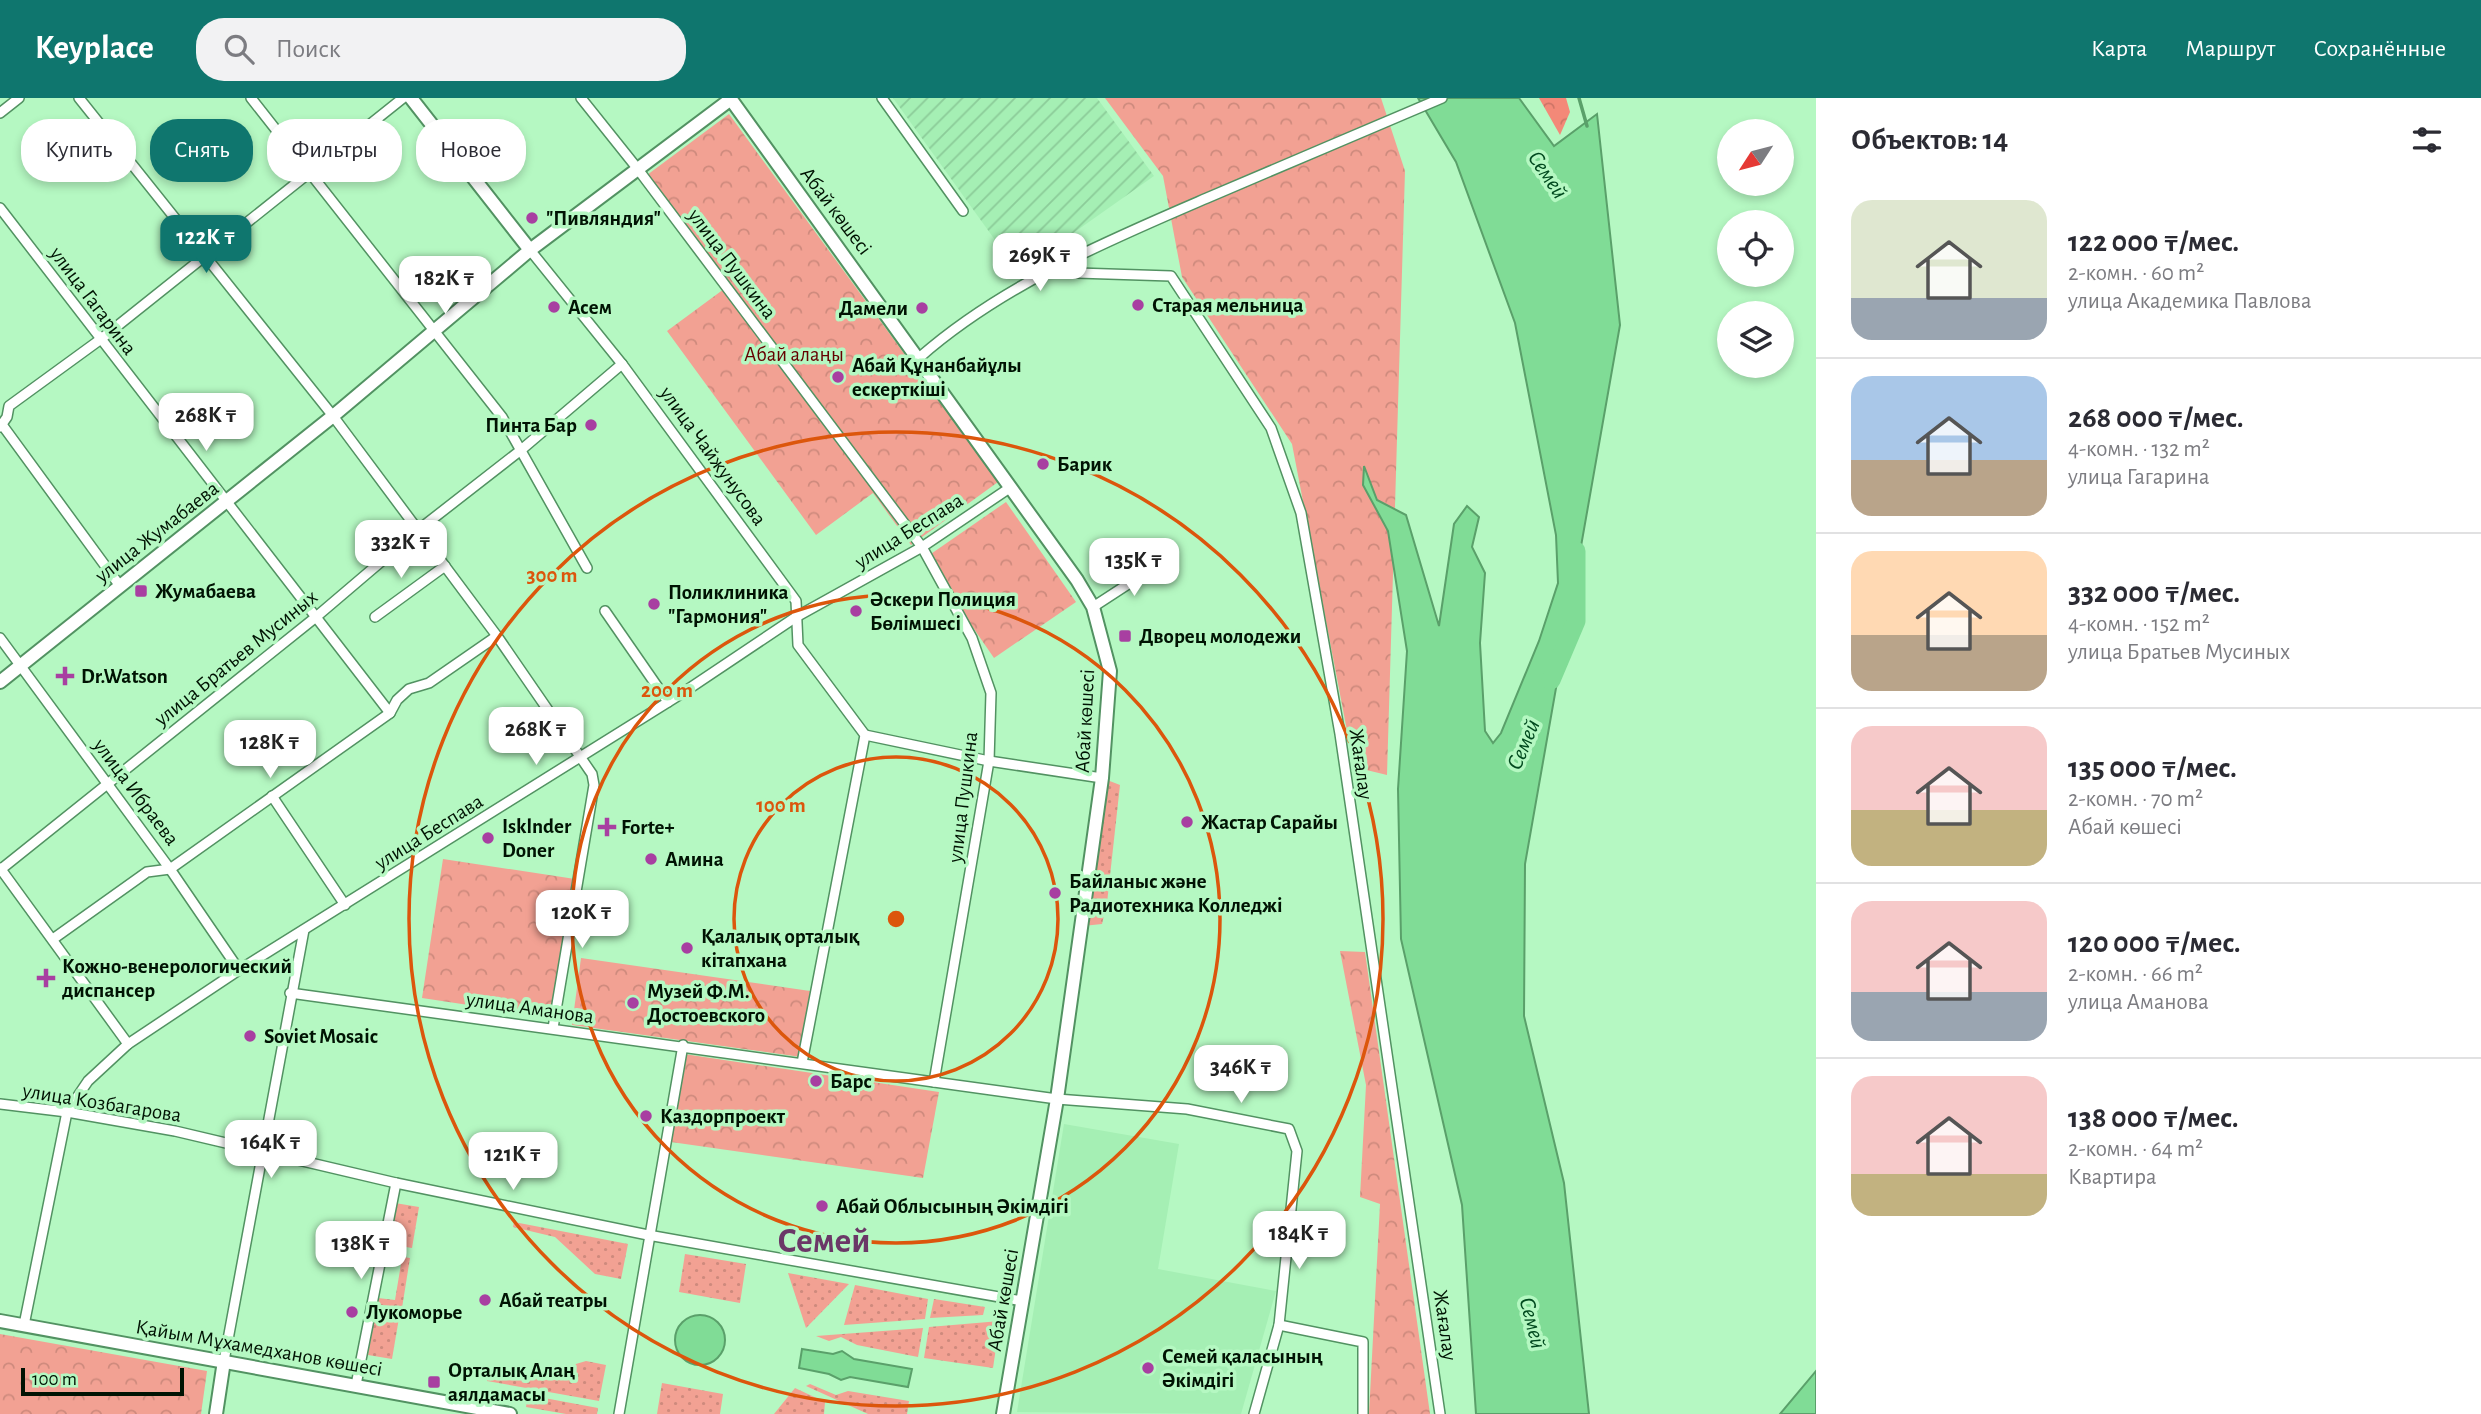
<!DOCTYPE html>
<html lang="ru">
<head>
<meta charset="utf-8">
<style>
  body { margin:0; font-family:"Alegreya Sans",sans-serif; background:#f2f2f3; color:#2b2b33; height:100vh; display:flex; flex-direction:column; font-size:26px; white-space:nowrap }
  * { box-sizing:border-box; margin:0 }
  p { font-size:23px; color:#7c7c81 }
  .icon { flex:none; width:38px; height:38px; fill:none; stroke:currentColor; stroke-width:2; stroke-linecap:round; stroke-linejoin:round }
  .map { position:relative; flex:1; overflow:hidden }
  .sheet { display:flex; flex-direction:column; background:#fff; width:665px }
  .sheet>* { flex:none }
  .guide { position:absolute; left:21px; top:21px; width:665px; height:63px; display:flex; gap:14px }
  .needle { width:46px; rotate:234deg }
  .tools { position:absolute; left:1717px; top:21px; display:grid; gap:14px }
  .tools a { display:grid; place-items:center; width:77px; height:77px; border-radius:50%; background:#fff; box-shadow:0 4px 10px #0003; font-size:35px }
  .scale { position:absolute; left:21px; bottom:18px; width:163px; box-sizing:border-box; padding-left:7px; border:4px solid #001303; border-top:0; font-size:19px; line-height:24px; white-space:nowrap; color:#001303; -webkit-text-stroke:5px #b5f8c2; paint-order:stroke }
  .price { position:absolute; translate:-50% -60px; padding:0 16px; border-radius:14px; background:#fff; color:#222; font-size:23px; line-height:46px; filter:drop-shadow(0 2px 4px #0008) }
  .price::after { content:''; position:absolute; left:50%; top:42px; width:21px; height:16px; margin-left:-10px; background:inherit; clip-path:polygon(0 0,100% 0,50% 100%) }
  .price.selected { background:#0f766e; color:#fff }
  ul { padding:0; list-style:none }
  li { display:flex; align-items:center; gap:21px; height:175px; padding:0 35px }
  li+li { border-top:2px solid #e1e1e2 }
  li span { display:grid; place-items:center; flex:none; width:196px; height:140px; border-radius:21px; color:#555 }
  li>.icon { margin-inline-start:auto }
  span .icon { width:84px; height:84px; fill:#fffc; stroke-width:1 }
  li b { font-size:30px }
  h2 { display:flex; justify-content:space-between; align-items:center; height:84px; padding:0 35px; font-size:30px }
  .tag { padding:0 24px; border-radius:28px; background:#fff; box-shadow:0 4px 10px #0003; font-size:24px; line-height:63px }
  .tag.selected { background:#0f766e; color:#fff }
  header { display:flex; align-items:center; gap:42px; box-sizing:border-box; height:98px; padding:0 35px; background:#0f766e; color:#fff }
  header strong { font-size:33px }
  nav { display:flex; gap:38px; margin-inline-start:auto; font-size:24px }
  .search { width:490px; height:63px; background:#f2f2f3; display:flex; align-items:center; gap:18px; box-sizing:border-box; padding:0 24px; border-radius:28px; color:#7c7c81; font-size:26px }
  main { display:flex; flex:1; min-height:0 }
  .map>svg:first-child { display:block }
  .built { fill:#a5efb4 }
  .industrial { fill:url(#industrial-furrows) }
  .grass { fill:url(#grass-dots) }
  .forest { fill:url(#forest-crowns) }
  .park { fill:url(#park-crowns) }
  .water { fill:#80dc96; stroke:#5aa06a; stroke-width:2 }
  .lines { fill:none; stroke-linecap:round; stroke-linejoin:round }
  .stream { stroke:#5aa06a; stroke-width:3.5 }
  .river { stroke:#80dc96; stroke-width:19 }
  .street-casing { stroke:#529262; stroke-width:12 }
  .secondary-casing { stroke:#529262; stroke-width:16 }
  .street { stroke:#fff; stroke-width:9 }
  .secondary { stroke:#fff; stroke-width:12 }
  .ring { fill:none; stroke:#dc560c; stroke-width:3.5 }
  .poi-dot { fill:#a83fa1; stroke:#b5f8c2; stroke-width:2.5 }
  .labels { text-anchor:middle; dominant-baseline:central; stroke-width:7; stroke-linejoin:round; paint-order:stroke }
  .street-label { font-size:21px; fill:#001303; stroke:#b5f8c2 }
  .poi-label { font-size:21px; font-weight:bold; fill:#001303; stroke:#b5f8c2; text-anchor:start }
  .park-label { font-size:21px; fill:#650100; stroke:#b5f8c2 }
  .water-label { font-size:23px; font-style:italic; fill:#00491e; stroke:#b5f8c2 }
  .town-label { font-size:35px; font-weight:bold; fill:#6b3767; stroke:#b5f8c2 }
  .centre { fill:#dc560c; stroke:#b5f8c2; stroke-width:3.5 }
  .ring-label { font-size:21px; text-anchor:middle; font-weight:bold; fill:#dc560c; stroke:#b5f8c2; stroke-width:7; stroke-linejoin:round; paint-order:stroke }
</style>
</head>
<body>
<header>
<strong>Keyplace</strong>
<div class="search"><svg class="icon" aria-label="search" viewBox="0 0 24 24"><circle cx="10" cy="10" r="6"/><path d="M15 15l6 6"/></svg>Поиск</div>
<nav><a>Карта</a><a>Маршрут</a><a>Сохранённые</a></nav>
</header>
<main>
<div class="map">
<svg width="1816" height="1316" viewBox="0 0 1816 1316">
  <defs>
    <pattern id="industrial-furrows" width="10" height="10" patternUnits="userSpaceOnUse" patternTransform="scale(1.75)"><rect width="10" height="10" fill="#a5efb4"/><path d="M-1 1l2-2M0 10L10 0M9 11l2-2" fill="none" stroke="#8ccc99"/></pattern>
    <pattern id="grass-dots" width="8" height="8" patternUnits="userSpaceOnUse" patternTransform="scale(1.75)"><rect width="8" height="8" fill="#f2a193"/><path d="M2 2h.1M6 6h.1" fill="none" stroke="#ce8a7d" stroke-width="1.8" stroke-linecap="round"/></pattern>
    <pattern id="forest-crowns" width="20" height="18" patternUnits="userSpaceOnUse" patternTransform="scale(1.75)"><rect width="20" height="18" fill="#f38978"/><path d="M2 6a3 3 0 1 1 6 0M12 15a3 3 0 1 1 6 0" fill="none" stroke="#cf7566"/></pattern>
    <pattern id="park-crowns" width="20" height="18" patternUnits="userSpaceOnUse" patternTransform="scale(1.75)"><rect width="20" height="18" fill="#f2a193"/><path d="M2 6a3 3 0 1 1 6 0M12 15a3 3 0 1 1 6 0" fill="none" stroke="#ce8a7d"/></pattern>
  </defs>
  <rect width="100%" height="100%" fill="#b5f8c2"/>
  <path class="built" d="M 1064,1026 L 1179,1046 L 1158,1171 L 1276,1193 L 1241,1316 L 1017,1314 Z"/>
  <path class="industrial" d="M 893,0 L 1097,0 L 1154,78 L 1018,174 Z"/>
  <g class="grass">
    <path d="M 1102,680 L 1120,687 L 1107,805 L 1102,826 L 1083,828 Z"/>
    <path d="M 395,1105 L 419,1109 L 412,1150 L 388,1146 Z"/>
    <path d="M 514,1124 L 628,1146 L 621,1181 L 595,1176 L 555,1139 L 513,1129 Z"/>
    <path d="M 384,1156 L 410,1160 L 402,1210 L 376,1206 L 378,1200 L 395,1202 L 401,1166 L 383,1163 Z"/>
    <path d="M 685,1156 L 746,1166 L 740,1205 L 679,1194 Z"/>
    <path d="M 788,1175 L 849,1186 L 806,1230 Z"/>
    <path d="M 855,1187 L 928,1201 L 925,1221 L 844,1227 Z"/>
    <path d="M 934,1201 L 985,1209 L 983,1217 L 930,1220 Z"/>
    <path d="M 375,1216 L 399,1220 L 392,1261 L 368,1257 Z"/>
    <path d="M 1000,1223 L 993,1270 L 924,1260 L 929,1229 Z"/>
    <path d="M 923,1230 L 918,1259 L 857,1247 L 841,1239 L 829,1243 L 816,1238 Z"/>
    <path d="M 586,1263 L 606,1267 L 599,1303 L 487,1283 L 489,1275 L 525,1281 Z"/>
    <path d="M 662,1285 L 723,1296 L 720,1316 L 657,1316 Z"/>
    <path d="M 810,1286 L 836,1297 L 848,1293 L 909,1303 L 907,1316 L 868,1316 L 806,1288 Z"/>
    <path d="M 795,1290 L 825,1304 L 824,1316 L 774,1316 Z"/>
    <path d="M 528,1297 L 598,1310 L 597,1316 L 566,1316 L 526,1309 Z"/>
  </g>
  <path class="forest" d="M 1539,0 L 1566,0 L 1570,14 L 1560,37 Z"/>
  <g class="park">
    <path d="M 1105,0 L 1381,0 L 1405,73 L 1387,677 L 1354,669 L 1292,346 L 1182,179 L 1163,78 Z"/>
    <path d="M 729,16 L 998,384 L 911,447 L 873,395 L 816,437 L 667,233 L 724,191 L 643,80 Z"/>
    <path d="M 1006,404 L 1076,504 L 994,560 L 925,460 Z"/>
    <path d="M 443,761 L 575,781 L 554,920 L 422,900 Z"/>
    <path d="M 1340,853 L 1365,854 L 1430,1316 L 1369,1316 L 1380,1106 L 1360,1099 L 1366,987 Z"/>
    <path d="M 581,860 L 810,893 L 801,959 L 572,927 Z"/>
    <path d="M 684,956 L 939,994 L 923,1080 L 671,1044 Z"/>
    <path d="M 0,1236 L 207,1273 L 201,1316 L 0,1316 Z"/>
  </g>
  <g class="water">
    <path d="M 1418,0 L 1519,0 L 1554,48 L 1597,16 L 1620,227 L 1525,766 L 1524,918 L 1564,1085 L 1589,1316 L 1476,1316 L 1462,1107 L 1401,841 L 1398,691 L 1407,553 L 1388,433 L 1363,387 L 1364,368 L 1377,402 L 1406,417 L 1439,528 L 1454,426 L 1467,408 L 1479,419 L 1472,449 L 1485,475 L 1480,545 L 1485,633 L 1493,645 L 1501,635 L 1539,543 L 1558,485 L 1556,437 L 1515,225 L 1456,64 Z"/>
    <circle cx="700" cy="1242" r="25"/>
    <path d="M 802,1251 L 833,1256 L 842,1253 L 854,1261 L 912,1271 L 908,1289 L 850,1279 L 841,1282 L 829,1276 L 799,1270 Z"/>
    <path d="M 1816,1273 L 1816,1316 L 1780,1316 Z"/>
  </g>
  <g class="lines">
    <path class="stream" d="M 1579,0 L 1587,28"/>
    <path class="river" d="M 1551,582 L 1576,523 L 1576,453"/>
    <g class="street-casing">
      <g id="street">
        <path d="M 79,0 L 333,318 L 497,538 L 592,676 L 594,687 L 553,930"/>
        <path d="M 251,0 L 502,319 L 587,470"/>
        <path d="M 581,0 L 637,70 L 922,449 L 972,540 L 991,595 L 989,663 L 934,984"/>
        <path d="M 882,0 L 963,113"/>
        <path d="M 0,15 L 19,0"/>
        <path d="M 0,110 L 390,615"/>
        <path d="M 530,152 L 622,266 L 796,503 L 798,547 L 865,637 L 802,965"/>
        <path d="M 1046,174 L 1171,178 L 1271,330 L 1301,415 L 1340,636 L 1440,1316"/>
        <path d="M 920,259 C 1002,187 1107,143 1207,100 C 1285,67 1364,33 1442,0"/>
        <path d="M 3,328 L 120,488"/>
        <path d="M 0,329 L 7,319 L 9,308 L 101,241 L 403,0"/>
        <path d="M 1093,509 L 1159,466"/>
        <path d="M 605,513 L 668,604"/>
        <path d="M 375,519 L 445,468"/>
        <path d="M 0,540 L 170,771 L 239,872"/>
        <path d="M 865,637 L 989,663 L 1102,680"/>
        <path d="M 272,698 L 345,807"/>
        <path d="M 0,770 L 128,946"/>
        <path d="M 0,772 L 316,519 L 417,433 L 521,352 L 622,266"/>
        <path d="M 53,841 L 147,774 L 170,771 L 390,615 L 397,602 L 409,591 L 429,585 L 497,538"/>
        <path d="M 290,895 L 1057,1001 L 1187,1011 L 1289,1031 L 1297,1053 L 1279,1227 L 1254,1316"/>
        <path d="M 0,1006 L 67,1014 L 175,1033 L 396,1085 L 648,1137 L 1022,1203"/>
        <path d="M 24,1227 L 67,1014 L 88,983 L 128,946 L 239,872 L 681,596 L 796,519 L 922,449 L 1011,389"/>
        <path d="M 1279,1227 L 1363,1244 L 1363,1316"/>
        <path d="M 224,1263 L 304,832"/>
        <path d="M 356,1287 L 396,1085"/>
        <path d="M 619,1316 L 683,947"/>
      </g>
    </g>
    <g class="secondary-casing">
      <g id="secondary">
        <path d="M 411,0 L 530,152"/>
        <path d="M 730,0 L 1077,482 L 1093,509 L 1110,573 L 1102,680 L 1057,1001 L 1003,1316"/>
        <path d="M 0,584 L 333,318 L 530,152 L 731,1"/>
        <path d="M 0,1223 L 510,1316"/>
        <path d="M 216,1316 L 224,1263"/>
      </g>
    </g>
    <use href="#street" class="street"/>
    <use href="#secondary" class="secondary"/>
  </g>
  <g class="ring">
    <circle cx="896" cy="821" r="162"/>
    <circle cx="896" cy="821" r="324"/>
    <circle cx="896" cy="821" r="487"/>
  </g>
  <g class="poi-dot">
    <circle cx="532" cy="120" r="7"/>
    <circle cx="1138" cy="207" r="7"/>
    <circle cx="554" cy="209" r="7"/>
    <circle cx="922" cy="210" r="7"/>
    <circle cx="838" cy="279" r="7"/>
    <circle cx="591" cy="327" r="7"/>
    <circle cx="1043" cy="366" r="7"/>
    <rect x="134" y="486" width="14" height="14" rx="3.5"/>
    <circle cx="654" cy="506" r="7"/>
    <circle cx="856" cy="513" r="7"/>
    <rect x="1118" y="531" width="14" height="14" rx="3.5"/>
    <path d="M61.5 567.5h7v7h7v7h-7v7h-7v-7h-7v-7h7z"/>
    <circle cx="1187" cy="724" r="7"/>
    <path d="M603.5 718.5h7v7h7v7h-7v7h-7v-7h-7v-7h7z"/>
    <circle cx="488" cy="740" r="7"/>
    <circle cx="651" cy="761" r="7"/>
    <circle cx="1055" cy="795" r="7"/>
    <circle cx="687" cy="850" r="7"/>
    <path d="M42.5 869.5h7v7h7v7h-7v7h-7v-7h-7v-7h7z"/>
    <circle cx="633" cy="905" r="7"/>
    <circle cx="250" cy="938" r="7"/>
    <circle cx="816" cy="983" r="7"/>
    <circle cx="646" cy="1018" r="7"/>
    <circle cx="822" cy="1108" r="7"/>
    <circle cx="485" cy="1202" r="7"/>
    <circle cx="352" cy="1214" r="7"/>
    <circle cx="1148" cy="1270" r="7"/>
    <rect x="427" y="1277" width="14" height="14" rx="3.5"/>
  </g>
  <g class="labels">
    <g class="street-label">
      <text transform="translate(836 113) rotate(53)">Абай көшесі</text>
      <text transform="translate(732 166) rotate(53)">улица Пушкина</text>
      <text transform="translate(93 203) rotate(53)">улица Гагарина</text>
      <text transform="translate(713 358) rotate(54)">улица Чайжунусова</text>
      <text transform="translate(909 433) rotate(-32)">улица Беспава</text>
      <text transform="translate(157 434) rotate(-38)">улица Жумабаева</text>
      <text transform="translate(236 560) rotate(-39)">улица Братьев Мусиных</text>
      <text transform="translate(1085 623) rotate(-87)">Абай көшесі</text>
      <text transform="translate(1361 666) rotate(82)">Жағалау</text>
      <text transform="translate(136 694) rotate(53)">улица Ибраева</text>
      <text transform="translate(963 699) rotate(-83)">улица Пушкина</text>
      <text transform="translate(429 734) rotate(-32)">улица Беспава</text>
      <text transform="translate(530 910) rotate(8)">улица Аманова</text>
      <text transform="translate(102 1005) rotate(9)">улица Козбагарова</text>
      <text transform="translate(1003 1202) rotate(-80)">Абай көшесі</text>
      <text transform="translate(1445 1227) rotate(82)">Жағалау</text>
      <text transform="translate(259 1250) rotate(10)">Қайым Мұхамедханов көшесі</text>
    </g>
    <g class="poi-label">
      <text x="546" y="120">"Пивляндия"</text>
      <text x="1152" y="207">Старая мельница</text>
      <text x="568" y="209">Асем</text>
      <text x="908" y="210" text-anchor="end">Дамели</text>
      <text x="852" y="267">Абай Құнанбайұлы<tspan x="852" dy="24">ескерткіші</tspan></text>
      <text x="577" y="327" text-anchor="end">Пинта Бар</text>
      <text x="1057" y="366">Барик</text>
      <text x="155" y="493">Жумабаева</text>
      <text x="668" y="494">Поликлиника<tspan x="668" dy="24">"Гармония"</tspan></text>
      <text x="870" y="501">Әскери Полиция<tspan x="870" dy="24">Бөлімшесі</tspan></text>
      <text x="1139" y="538">Дворец молодежи</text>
      <text x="81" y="578">Dr.Watson</text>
      <text x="1201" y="724">Жастар Сарайы</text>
      <text x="502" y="728">Isklnder<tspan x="502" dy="24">Doner</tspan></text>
      <text x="621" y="729">Forte+</text>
      <text x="665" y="761">Амина</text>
      <text x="1069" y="783">Байланыс және<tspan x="1069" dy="24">Радиотехника Колледжі</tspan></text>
      <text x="701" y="838">Қалалық орталық<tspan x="701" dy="24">кітапхана</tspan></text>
      <text x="62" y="868">Кожно-венерологический<tspan x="62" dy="24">диспансер</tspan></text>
      <text x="647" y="893">Музей Ф.М.<tspan x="647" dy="24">Достоевского</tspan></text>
      <text x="264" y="938">Soviet Mosaic</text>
      <text x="830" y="983">Барс</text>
      <text x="660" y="1018">Каздорпроект</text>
      <text x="836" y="1108">Абай Облысының Әкімдігі</text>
      <text x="499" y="1202">Абай театры</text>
      <text x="366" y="1214">Лукоморье</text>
      <text x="1162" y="1258">Семей қаласының<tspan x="1162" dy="24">Әкімдігі</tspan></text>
      <text x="448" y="1272">Орталық Алаң<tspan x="448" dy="24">аялдамасы</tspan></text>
    </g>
    <g class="park-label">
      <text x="794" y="256">Абай алаңы</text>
    </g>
    <g class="water-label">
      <text transform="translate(1547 77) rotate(56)">Семей</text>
      <text transform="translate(1524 647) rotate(-67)">Семей</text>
      <text transform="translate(1532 1225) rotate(76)">Семей</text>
    </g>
    <g class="town-label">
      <text x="824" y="1143">Семей</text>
    </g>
  </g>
  <circle cx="896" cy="821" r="10" class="centre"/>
  <g class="ring-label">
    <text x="552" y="484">300 m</text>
    <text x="667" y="599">200 m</text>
    <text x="781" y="714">100 m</text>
  </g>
</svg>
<div class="tools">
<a><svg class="needle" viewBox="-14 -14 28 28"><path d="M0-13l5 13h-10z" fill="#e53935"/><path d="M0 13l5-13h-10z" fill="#7c7c81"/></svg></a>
<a><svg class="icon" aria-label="locate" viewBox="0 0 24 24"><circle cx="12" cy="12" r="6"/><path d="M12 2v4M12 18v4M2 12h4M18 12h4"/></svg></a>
<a><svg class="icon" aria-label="layers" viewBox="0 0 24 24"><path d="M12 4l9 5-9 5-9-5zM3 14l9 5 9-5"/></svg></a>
</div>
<div class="scale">100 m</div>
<b class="price selected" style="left:206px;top:177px">122K ₸</b>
<b class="price" style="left:1040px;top:195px">269K ₸</b>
<b class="price" style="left:445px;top:218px">182K ₸</b>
<b class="price" style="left:206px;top:355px">268K ₸</b>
<b class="price" style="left:401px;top:482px">332K ₸</b>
<b class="price" style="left:1134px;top:500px">135K ₸</b>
<b class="price" style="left:536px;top:669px">268K ₸</b>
<b class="price" style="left:270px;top:682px">128K ₸</b>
<b class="price" style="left:582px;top:852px">120K ₸</b>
<b class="price" style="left:1241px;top:1007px">346K ₸</b>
<b class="price" style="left:271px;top:1082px">164K ₸</b>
<b class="price" style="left:513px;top:1094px">121K ₸</b>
<b class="price" style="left:1299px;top:1173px">184K ₸</b>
<b class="price" style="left:361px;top:1183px">138K ₸</b>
<div class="guide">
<a class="tag">Купить</a>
<a class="tag selected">Снять</a>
<a class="tag">Фильтры</a>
<a class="tag">Новое</a>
</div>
</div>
<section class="sheet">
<h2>Объектов: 14<svg class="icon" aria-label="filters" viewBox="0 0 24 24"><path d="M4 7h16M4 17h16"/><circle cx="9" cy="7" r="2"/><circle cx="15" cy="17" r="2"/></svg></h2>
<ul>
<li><span style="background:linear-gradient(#dfe7d0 70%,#9aa5b1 0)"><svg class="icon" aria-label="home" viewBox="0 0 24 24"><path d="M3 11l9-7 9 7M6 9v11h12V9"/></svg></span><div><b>122 000 ₸/мес.</b><p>2-комн. · 60 m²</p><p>улица Академика Павлова</p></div></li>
<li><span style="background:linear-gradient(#a9c7e8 60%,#b9a48a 0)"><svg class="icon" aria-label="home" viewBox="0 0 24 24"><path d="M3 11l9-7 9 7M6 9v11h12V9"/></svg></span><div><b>268 000 ₸/мес.</b><p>4-комн. · 132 m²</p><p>улица Гагарина</p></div></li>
<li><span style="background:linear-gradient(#ffd9b3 60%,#b9a48a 0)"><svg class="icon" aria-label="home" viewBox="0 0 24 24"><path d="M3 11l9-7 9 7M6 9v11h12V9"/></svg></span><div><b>332 000 ₸/мес.</b><p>4-комн. · 152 m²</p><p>улица Братьев Мусиных</p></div></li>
<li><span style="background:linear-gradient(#f6c9c9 60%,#c2b280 0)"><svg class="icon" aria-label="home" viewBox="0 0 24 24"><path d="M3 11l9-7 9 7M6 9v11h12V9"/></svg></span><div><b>135 000 ₸/мес.</b><p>2-комн. · 70 m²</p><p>Абай көшесі</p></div></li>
<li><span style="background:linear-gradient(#f6c9c9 65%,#9aa5b1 0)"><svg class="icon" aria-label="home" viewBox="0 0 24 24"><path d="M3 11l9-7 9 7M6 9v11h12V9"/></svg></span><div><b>120 000 ₸/мес.</b><p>2-комн. · 66 m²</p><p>улица Аманова</p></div></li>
<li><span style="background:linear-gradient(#f6c9c9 70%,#c2b280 0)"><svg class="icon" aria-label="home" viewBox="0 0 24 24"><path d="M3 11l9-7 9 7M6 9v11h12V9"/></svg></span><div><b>138 000 ₸/мес.</b><p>2-комн. · 64 m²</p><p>Квартира</p></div></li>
</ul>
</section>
</main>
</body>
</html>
